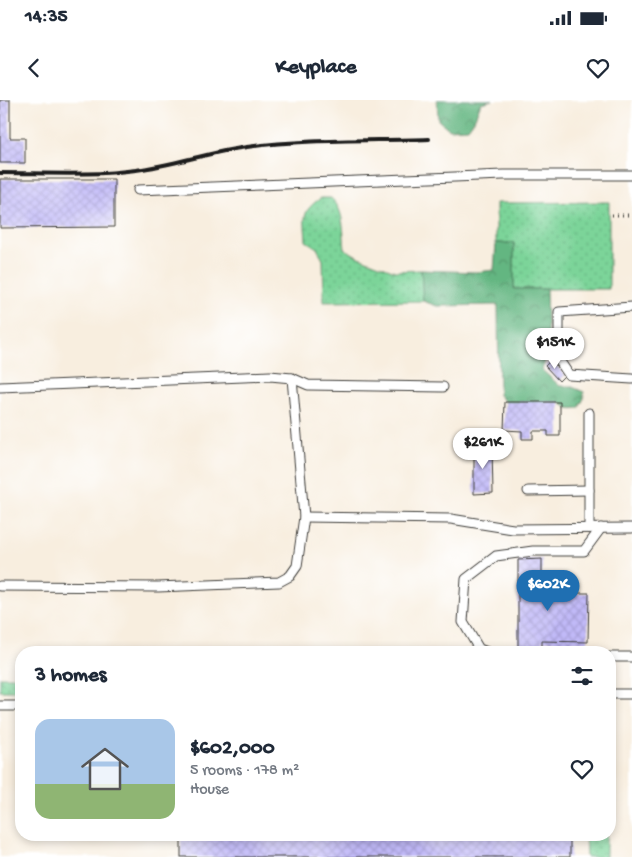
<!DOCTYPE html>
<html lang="en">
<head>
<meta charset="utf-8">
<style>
  body { margin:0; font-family:"Gochi Hand",sans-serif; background:#f2f2f3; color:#1f2937; height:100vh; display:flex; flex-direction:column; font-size:19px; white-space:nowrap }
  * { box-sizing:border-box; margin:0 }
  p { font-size:16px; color:#747a83 }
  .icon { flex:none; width:28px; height:28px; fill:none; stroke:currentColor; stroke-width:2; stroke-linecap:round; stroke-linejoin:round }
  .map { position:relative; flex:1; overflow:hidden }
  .sheet { position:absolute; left:15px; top:546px; width:601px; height:195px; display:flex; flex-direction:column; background:#fff; border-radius:20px; box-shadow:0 2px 8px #0003 }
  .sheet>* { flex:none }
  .price { position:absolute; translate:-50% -42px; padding:0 11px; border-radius:18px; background:#fff; color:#222; font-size:16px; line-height:32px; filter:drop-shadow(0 1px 2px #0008) }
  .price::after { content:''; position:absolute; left:50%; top:30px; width:15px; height:11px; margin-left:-8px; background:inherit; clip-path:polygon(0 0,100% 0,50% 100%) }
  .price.active { background:#1f6fb2; color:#fff }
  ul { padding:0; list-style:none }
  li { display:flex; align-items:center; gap:15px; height:125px; padding:0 20px }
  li+li { border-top:1px solid #e0e1e3 }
  li span { display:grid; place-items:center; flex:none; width:140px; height:100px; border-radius:15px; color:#555 }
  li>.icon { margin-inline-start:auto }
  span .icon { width:60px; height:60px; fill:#fffc; stroke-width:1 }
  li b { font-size:21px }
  h2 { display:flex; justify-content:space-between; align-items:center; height:60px; padding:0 20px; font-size:21px }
  .status { display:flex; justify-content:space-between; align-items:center; height:35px; padding:0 25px; background:#fff; direction:ltr }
  .status svg { height:14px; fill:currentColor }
  header { display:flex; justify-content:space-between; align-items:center; height:65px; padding:0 20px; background:#fff; font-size:22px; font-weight:800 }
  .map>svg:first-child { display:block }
  .grass { fill:url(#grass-dots); stroke:#4c785a }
  .forest { fill:url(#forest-crowns); stroke:#40694e }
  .building { fill:url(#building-cross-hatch) }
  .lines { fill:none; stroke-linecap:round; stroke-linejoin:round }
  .service-casing { stroke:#3d3c39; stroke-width:11 }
  .path { stroke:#3d3c39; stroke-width:3; stroke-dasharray:1 4; stroke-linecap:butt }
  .service { stroke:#fff; stroke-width:9 }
  .rail { stroke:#1c1c1c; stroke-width:4 }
</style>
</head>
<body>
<div class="status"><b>14:35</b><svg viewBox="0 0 49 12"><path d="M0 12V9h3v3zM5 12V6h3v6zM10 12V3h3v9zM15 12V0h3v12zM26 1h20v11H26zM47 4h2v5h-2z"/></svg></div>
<header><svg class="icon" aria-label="back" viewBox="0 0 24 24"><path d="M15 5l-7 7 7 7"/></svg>Keyplace<svg class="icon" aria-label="heart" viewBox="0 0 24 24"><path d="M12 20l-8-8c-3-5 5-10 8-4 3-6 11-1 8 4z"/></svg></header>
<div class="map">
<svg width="632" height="757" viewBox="0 0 632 757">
  <defs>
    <pattern id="grass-dots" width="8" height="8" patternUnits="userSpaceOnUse" patternTransform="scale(1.25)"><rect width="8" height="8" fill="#7bd499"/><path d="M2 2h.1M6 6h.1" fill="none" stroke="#6ab583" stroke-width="1.8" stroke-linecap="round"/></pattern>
    <pattern id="forest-crowns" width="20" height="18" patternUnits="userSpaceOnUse" patternTransform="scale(1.25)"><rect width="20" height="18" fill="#64b681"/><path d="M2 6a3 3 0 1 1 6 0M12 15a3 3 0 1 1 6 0" fill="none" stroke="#529369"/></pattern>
    <pattern id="building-cross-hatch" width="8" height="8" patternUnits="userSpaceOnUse" patternTransform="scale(1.25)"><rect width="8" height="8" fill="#c1b9f8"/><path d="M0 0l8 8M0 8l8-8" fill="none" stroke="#a59ed4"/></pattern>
  </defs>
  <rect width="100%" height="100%" fill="#fff"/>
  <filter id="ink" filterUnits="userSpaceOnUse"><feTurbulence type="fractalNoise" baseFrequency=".02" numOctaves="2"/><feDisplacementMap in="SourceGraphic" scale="10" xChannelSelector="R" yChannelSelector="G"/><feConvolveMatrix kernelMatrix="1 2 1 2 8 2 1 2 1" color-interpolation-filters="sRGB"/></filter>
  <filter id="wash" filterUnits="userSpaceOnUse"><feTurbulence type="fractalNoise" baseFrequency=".0096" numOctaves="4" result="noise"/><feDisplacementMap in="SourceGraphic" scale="20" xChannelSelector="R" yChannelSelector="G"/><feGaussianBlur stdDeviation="1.12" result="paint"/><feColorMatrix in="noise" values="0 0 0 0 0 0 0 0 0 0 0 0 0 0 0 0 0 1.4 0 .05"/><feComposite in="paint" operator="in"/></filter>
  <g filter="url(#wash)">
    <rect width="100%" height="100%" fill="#f8eedf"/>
    <g class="grass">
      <path d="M 321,98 L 331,98 C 345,110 343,132 345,149 L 359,157 L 395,171 L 421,170 L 423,201 L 324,202 L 323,160 L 317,148 L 306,141 C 305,118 300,112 321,98 Z"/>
      <path d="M 609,102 L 609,189 L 514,189 L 514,143 L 496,143 L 496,103 Z"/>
      <rect x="0" y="577" width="21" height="14"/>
      <path d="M 585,735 L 606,735 L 606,757 L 586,757 Z"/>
    </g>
    <g class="forest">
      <path d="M 437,0 L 492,0 L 481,3 L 474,20 L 468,28 L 449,29 L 438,20 Z"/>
      <path d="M 496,143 L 514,143 L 514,189 L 546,189 L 548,253 L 542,270 L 560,286 L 570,286 L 584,292 L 584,298 L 579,308 L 569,309 L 560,302 L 505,302 L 499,295 L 498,205 L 437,206 L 423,201 L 421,170 L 477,172 L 494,170 Z"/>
    </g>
    <g id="blocks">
      <g class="building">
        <path d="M 0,0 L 10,0 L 10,38 L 25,38 L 25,63 L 0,63 Z"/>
        <path d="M 0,79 L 114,79 L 114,127 L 0,128 Z"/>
        <path d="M 551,260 L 565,275 L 559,281 L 545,266 Z"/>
        <path d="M 505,302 L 560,302 L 560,336 L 548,336 L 548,331 L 533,331 L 533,339 L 522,339 L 522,331 L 504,330 Z"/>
        <path d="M 474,347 L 492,347 L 493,393 L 474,394 Z"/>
        <path d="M 542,459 L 542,493 L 589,493 L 588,542 L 542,541 L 542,552 L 518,552 L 518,460 Z"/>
        <rect x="181" y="735" width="389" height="22"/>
      </g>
    </g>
  </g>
  <g filter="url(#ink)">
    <use href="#blocks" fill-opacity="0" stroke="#3d3c39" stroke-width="1"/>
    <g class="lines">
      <g class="service-casing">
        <g id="service">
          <path d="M 138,90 L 503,75 L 632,75"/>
          <path d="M 632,207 L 559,212 L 559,260 L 569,275 L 632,279"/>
          <path d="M 292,278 L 308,285 L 443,287"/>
          <path d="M 0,287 L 270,276 L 292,278 L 304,417 L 297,466 L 290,476 L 279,482 L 158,487 L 0,486"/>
          <path d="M 589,313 L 589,428"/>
          <path d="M 528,391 L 589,390"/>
          <path d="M 304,417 L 451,419 L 513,429 L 632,428"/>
          <path d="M 487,552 L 479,549 L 463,522 L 466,479 L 496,456 L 533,451 L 584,451 L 601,428"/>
          <path d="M 610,557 L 632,557"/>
          <path d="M 610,594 L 632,594"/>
          <path d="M 0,606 L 21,606"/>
        </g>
      </g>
      <path class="path" d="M 612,115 L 632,115"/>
      <use href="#service" class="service"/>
      <path class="rail" d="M 0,73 C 45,73 92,76 136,70 C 174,65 210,52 247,47 C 307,39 369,41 429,39"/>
    </g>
  </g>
</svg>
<b class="price" style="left:555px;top:270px">$151K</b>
<b class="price" style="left:483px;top:370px">$261K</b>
<b class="price active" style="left:548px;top:512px">$602K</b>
<section class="sheet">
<h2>3 homes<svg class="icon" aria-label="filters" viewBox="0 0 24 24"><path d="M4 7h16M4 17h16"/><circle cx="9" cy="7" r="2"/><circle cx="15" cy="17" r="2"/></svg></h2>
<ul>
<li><span style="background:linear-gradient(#a9c7e8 65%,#8fb573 0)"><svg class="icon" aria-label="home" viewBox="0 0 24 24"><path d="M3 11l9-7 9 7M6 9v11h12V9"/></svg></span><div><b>$602,000</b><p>5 rooms · 178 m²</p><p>House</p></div><svg class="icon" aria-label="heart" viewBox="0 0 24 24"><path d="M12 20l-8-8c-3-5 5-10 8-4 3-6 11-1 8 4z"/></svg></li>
</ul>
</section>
</div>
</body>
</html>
